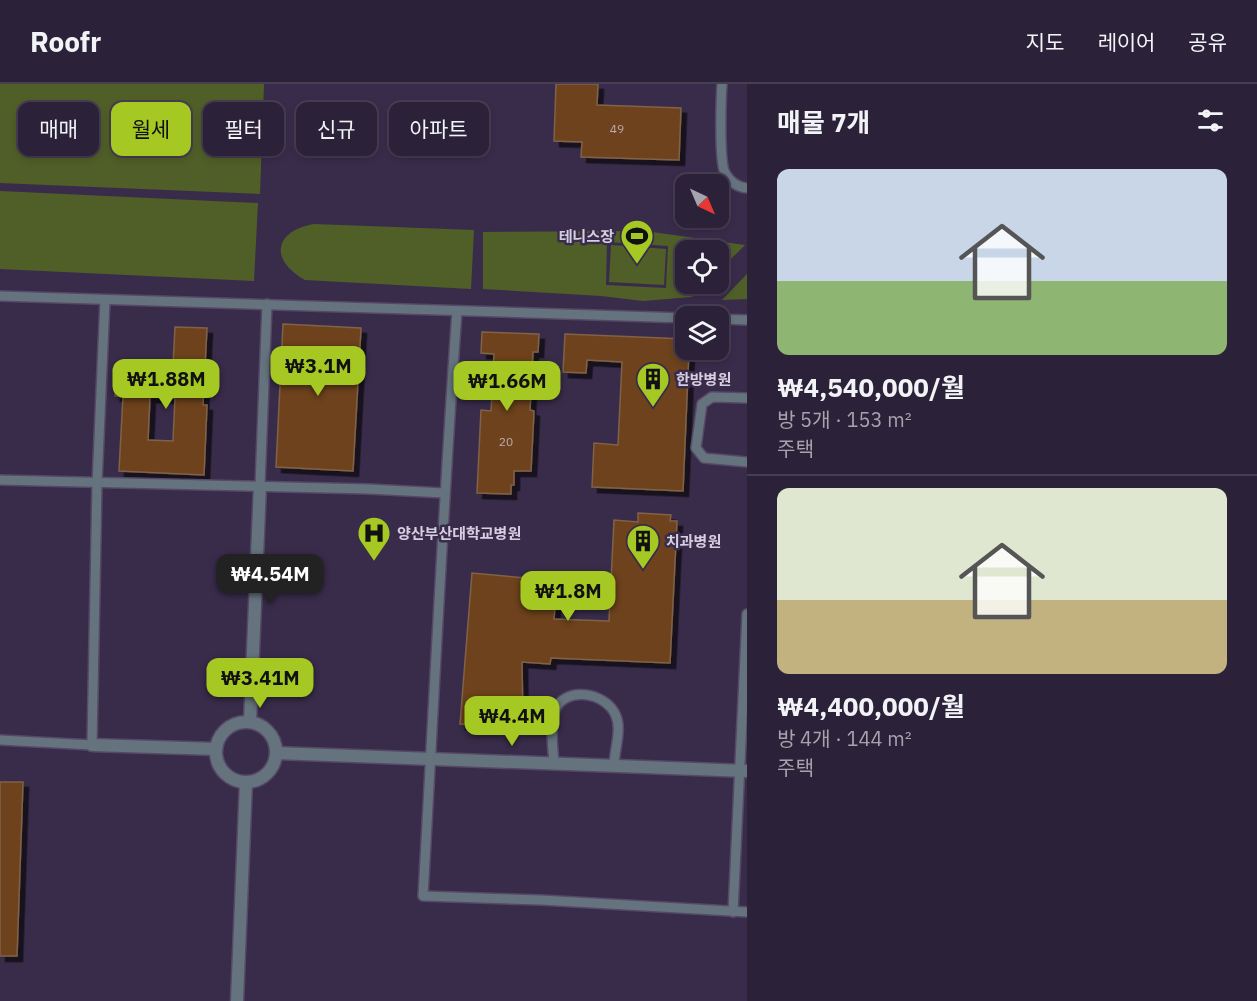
<!DOCTYPE html>
<html lang="ko">
<head>
<meta charset="utf-8">
<style>
  body { margin:0; font-family:"IBM Plex Sans","Noto Sans KR",sans-serif; background:#372e43; color:#f1f3f6; height:100vh; display:flex; flex-direction:column; font-size:22px; white-space:nowrap }
  * { box-sizing:border-box; margin:0 }
  p { font-size:20px; color:#a6a3ae }
  .icon { flex:none; width:33px; height:33px; fill:none; stroke:currentColor; stroke-width:2; stroke-linecap:round; stroke-linejoin:round }
  .map { position:relative; flex:1; overflow:hidden }
  .details { display:flex; flex-direction:column; background:#2b2138; width:510px }
  .details>* { flex:none }
  .banner { position:absolute; left:18px; top:18px; width:570px; height:54px; display:flex; gap:12px }
  .needle { width:39px; rotate:136deg }
  .tools { position:absolute; left:675px; top:90px; display:grid; gap:12px }
  .tools a { display:grid; place-items:center; width:54px; height:54px; border-radius:12px; background:#2b2138; box-shadow:0 3px 9px #0003,0 0 0 2px #473e53; font-size:30px }
  .price { position:absolute; translate:-50% -51px; padding:0 14px; border-radius:12px; background:#a5c823; color:#111; font-size:20px; line-height:39px; filter:drop-shadow(0 2px 3px #0008) }
  .price::after { content:''; position:absolute; left:50%; top:36px; width:18px; height:14px; margin-left:-9px; background:inherit; clip-path:polygon(0 0,100% 0,50% 100%) }
  .price.on { background:#222; color:#fff }
  ul { padding:0; list-style:none }
  li { display:grid; align-content:center; gap:12px; height:318px; padding:0 30px }
  li+li { border-top:2px solid #473e53 }
  li span { display:grid; place-items:center; height:186px; border-radius:12px; color:#555 }
  li>.icon { margin-inline-start:auto }
  span .icon { width:108px; height:108px; fill:#fffc; stroke-width:1 }
  li b { font-size:26px }
  h2 { display:flex; justify-content:space-between; align-items:center; height:72px; padding:0 30px; font-size:26px }
  .chip { padding:0 21px; border-radius:12px; background:#2b2138; box-shadow:0 3px 9px #0003,0 0 0 2px #473e53; font-size:21px; line-height:54px }
  .chip.on { background:#a5c823; color:#111 }
  header { display:flex; align-items:center; gap:36px; box-sizing:border-box; height:84px; padding:0 30px; background:#2b2138; border-bottom:2px solid #473e53 }
  header strong { font-size:28px }
  nav { display:flex; gap:33px; margin-inline-start:auto; font-size:21px }
  main { display:flex; flex:1; min-height:0 }
  .map>svg:first-child { display:block }
  .green { fill:#505f28; fill-rule:evenodd }
  .building { fill:#6d431a; stroke:#806248; stroke-width:1.5; fill-rule:evenodd; filter:url(#shadow) }
  .lines { fill:none; stroke-linecap:round; stroke-linejoin:round }
  .service-casing { stroke:#554966; stroke-width:12 }
  .minor-casing { stroke:#554966; stroke-width:15 }
  .service { stroke:#65737e; stroke-width:9 }
  .minor { stroke:#65737e; stroke-width:12 }
  .labels { text-anchor:middle; dominant-baseline:central; stroke-width:5; stroke-linejoin:round; paint-order:stroke }
  .number-label { font-size:12px; fill:#bcacb0 }
  .poi-label { font-size:15px; font-weight:bold; fill:#d6cfe2; stroke:#392c4b; text-anchor:start }
</style>
</head>
<body>
<header>
<strong>Roofr</strong>
<nav><a>지도</a><a>레이어</a><a>공유</a></nav>
</header>
<main>
<div class="map">
<svg width="747" height="917" viewBox="0 0 747 917">
  <defs>
    <filter id="shadow"><feDropShadow dx="5.5" dy="5.5" stdDeviation="0" flood-color="#0009"/></filter>
  </defs>
  <rect width="100%" height="100%" fill="#392c4b"/>
  <g class="green">
    <path d="M 0,0 L 264,0 L 260,110 L 0,99 Z"/>
    <path d="M 0,107 L 258,119 L 254,197 L 0,185 Z"/>
    <path d="M 314,140 L 474,146 L 471,205 L 305,196 C 269,176 274,147 314,140 Z"/>
    <path d="M 645,147 L 745,161 L 719,187 L 718,166 L 686,166 L 686,200 L 706,200 L 692,213 L 643,217 L 601,212 L 483,205 L 483,148 ZM 607,158 L 668,162 L 666,204 L 606,201 Z"/>
    <path d="M 611,161 L 666,165 L 664,201 L 609,198 Z"/>
    <path d="M 747,190 L 747,215 L 722,216 Z"/>
  </g>
  <g class="building">
    <path d="M 556,0 L 598,0 L 597,21 L 681,24 L 679,76 L 581,73 L 582,58 L 554,57 Z"/>
    <path d="M 283,240 L 361,244 L 353,387 L 276,383 Z"/>
    <path d="M 175,243 L 207,244 L 203,321 L 207,321 L 204,391 L 119,387 L 123,312 L 115,312 L 116,280 L 173,282 ZM 150,313 L 175,314 L 173,357 L 148,356 Z"/>
    <path d="M 482,248 L 539,250 L 538,268 L 533,268 L 530,326 L 534,327 L 531,387 L 514,387 L 514,401 L 511,401 L 511,410 L 477,409 L 481,326 L 491,327 L 494,270 L 481,269 Z"/>
    <path d="M 565,250 L 686,255 L 686,266 L 689,266 L 683,407 L 592,403 L 594,359 L 618,361 L 622,278 L 587,276 L 586,289 L 563,288 Z"/>
    <path d="M 638,429 L 671,431 L 670,437 L 677,437 L 670,579 L 551,574 L 550,580 L 522,578 L 523,643 L 460,640 L 472,489 L 557,497 L 554,535 L 609,537 L 614,436 L 638,438 Z"/>
    <path d="M 0,698 L 23,698 L 17,872 L 0,872 Z"/>
  </g>
  <g class="lines">
    <g class="service-casing">
      <g id="service">
        <path d="M 722,0 C 721,16 719,77 725,89 C 730,98 737,103 747,104"/>
        <path d="M 0,212 L 686,234"/>
        <path d="M 457,227 C 443,422 434,617 423,812 L 541,816 L 747,828"/>
        <path d="M 718,235 L 747,236"/>
        <path d="M 747,314 L 712,313 L 702,320 L 696,364 L 704,374 L 747,378"/>
        <path d="M 0,396 L 369,405 L 444,409"/>
        <path d="M 260,402 L 267,220"/>
        <path d="M 0,656 L 92,661 L 97,400 L 105,216"/>
        <path d="M 554,680 C 553,664 550,644 554,629 C 562,601 606,607 616,632 C 622,646 614,667 614,682"/>
        <path d="M 733,828 L 747,530"/>
      </g>
    </g>
    <g class="minor-casing">
      <g id="minor">
        <path d="M 250,638 L 260,402"/>
        <circle cx="246" cy="668" r="30"/>
        <path d="M 92,661 L 216,665"/>
        <path d="M 276,669 L 747,687"/>
        <path d="M 237,917 L 246,698"/>
      </g>
    </g>
    <use href="#service" class="service"/>
    <use href="#minor" class="minor"/>
  </g>
  <defs>
    <g id="stadium-pin" transform="scale(1.725)"><path d="M0 17L-7.5 6A9.5 9.5 0 1 1 7.5 6Z" fill="#a5c823" stroke="#392c4b"/><path d="M0-5a6.5 5 0 1 0 0 10a6.5 5 0 1 0 0-10ZM-3.5-1.8h7v3.6h-7Z" fill="#111"/></g>
    <g id="building-pin" transform="scale(1.725)"><path d="M0 17L-7.5 6A9.5 9.5 0 1 1 7.5 6Z" fill="#a5c823" stroke="#392c4b"/><path d="M-4-6H4V6H1V3H-1V6H-4ZM-2.5-4.3h1.7v1.8h-1.7ZM.8-4.3h1.7v1.8H.8ZM-2.5-1h1.7V.8h-1.7ZM.8-1h1.7V.8H.8Z" fill="#111"/></g>
    <g id="hospital-pin" transform="scale(1.725)"><path d="M0 17L-7.5 6A9.5 9.5 0 1 1 7.5 6Z" fill="#a5c823" stroke="#392c4b"/><path d="M-5-5h3v3.5h4V-5h3V5h-3V1.5h-4V5h-3Z" fill="#111"/></g>
  </defs>
  <g fill-rule="evenodd">
    <use href="#stadium-pin" x="637" y="152"/>
    <use href="#building-pin" x="653" y="295"/>
    <use href="#hospital-pin" x="374" y="449"/>
    <use href="#building-pin" x="643" y="457"/>
  </g>
  <g class="labels">
    <g class="number-label">
      <text x="617" y="44">49</text>
      <text x="506" y="357">20</text>
    </g>
    <g class="poi-label">
      <text x="614" y="152" text-anchor="end">테니스장</text>
      <text x="676" y="295">한방병원</text>
      <text x="397" y="449">양산부산대학교병원</text>
      <text x="666" y="457">치과병원</text>
    </g>
  </g>
</svg>
<div class="tools">
<a><svg class="needle" viewBox="-14 -14 28 28"><path d="M0-13l5 13h-10z" fill="#e53935"/><path d="M0 13l5-13h-10z" fill="#a6a3ae"/></svg></a>
<a><svg class="icon" aria-label="locate" viewBox="0 0 24 24"><circle cx="12" cy="12" r="6"/><path d="M12 2v4M12 18v4M2 12h4M18 12h4"/></svg></a>
<a><svg class="icon" aria-label="layers" viewBox="0 0 24 24"><path d="M12 4l9 5-9 5-9-5zM3 14l9 5 9-5"/></svg></a>
</div>
<b class="price" style="left:318px;top:313px">₩3.1M</b>
<b class="price" style="left:166px;top:326px">₩1.88M</b>
<b class="price" style="left:507px;top:328px">₩1.66M</b>
<b class="price on" style="left:270px;top:521px">₩4.54M</b>
<b class="price" style="left:568px;top:538px">₩1.8M</b>
<b class="price" style="left:260px;top:625px">₩3.41M</b>
<b class="price" style="left:512px;top:663px">₩4.4M</b>
<div class="banner">
<a class="chip">매매</a>
<a class="chip on">월세</a>
<a class="chip">필터</a>
<a class="chip">신규</a>
<a class="chip">아파트</a>
</div>
</div>
<section class="details">
<h2>매물 7개<svg class="icon" aria-label="filters" viewBox="0 0 24 24"><path d="M4 7h16M4 17h16"/><circle cx="9" cy="7" r="2"/><circle cx="15" cy="17" r="2"/></svg></h2>
<ul>
<li><span style="background:linear-gradient(#c9d6e8 60%,#8fb573 0)"><svg class="icon" aria-label="home" viewBox="0 0 24 24"><path d="M3 11l9-7 9 7M6 9v11h12V9"/></svg></span><div><b>₩4,540,000/월</b><p>방 5개 · 153 m²</p><p>주택</p></div></li>
<li><span style="background:linear-gradient(#dfe7d0 60%,#c2b280 0)"><svg class="icon" aria-label="home" viewBox="0 0 24 24"><path d="M3 11l9-7 9 7M6 9v11h12V9"/></svg></span><div><b>₩4,400,000/월</b><p>방 4개 · 144 m²</p><p>주택</p></div></li>
</ul>
</section>
</main>
</body>
</html>
